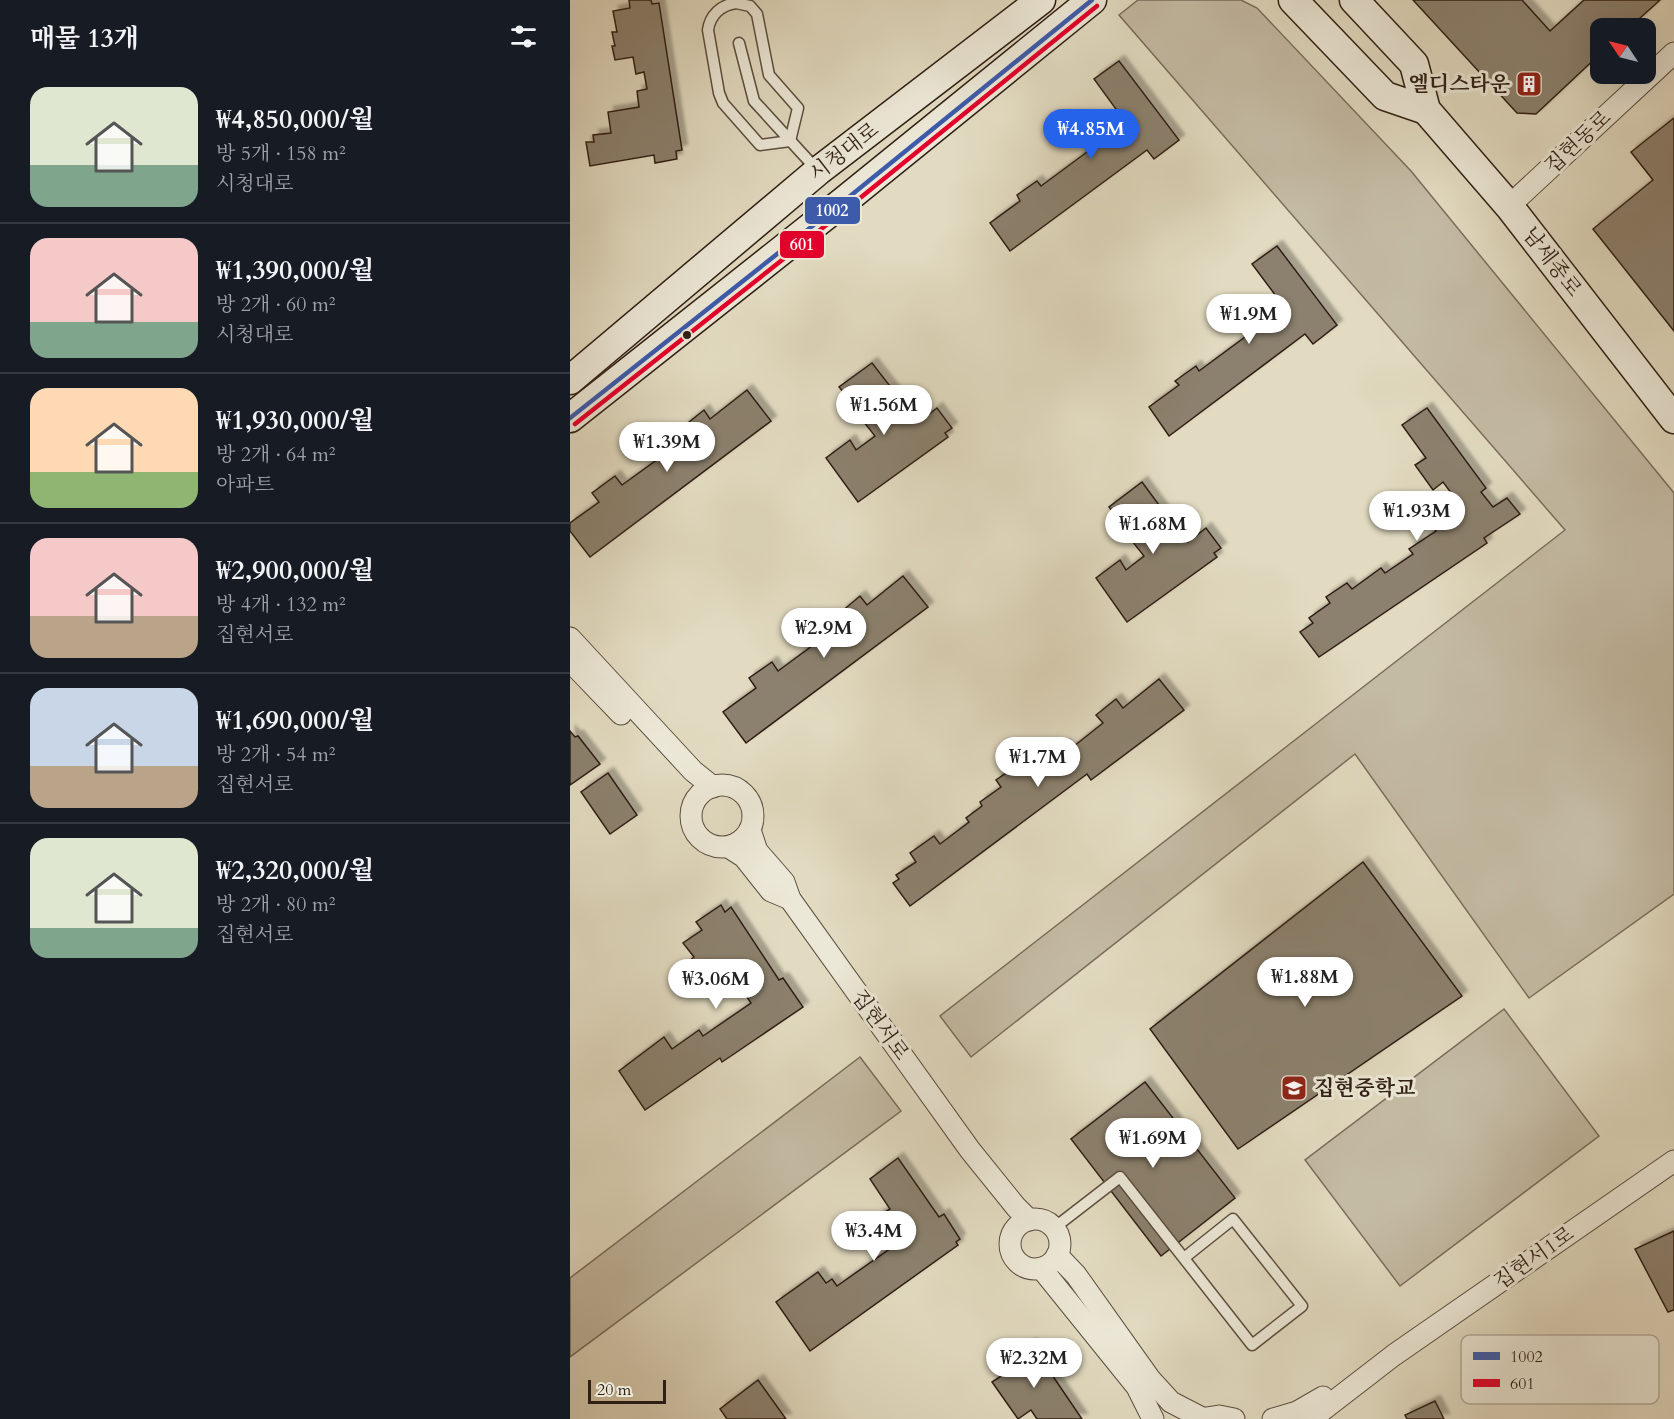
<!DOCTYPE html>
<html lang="ko">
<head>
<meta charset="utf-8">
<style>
  body { margin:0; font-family:Cardo,"Noto Serif KR",serif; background:#20242c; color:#f1f3f6; height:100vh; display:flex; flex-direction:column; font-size:22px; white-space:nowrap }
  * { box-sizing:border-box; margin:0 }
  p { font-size:20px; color:#9ea1a6 }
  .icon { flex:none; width:33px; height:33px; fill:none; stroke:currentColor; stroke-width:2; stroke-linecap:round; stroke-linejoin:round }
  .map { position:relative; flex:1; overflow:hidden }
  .side { display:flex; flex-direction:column; background:#171b24; width:570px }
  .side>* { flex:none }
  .needle { width:39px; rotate:305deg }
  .tools { position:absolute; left:1020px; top:18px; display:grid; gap:12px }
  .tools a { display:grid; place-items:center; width:66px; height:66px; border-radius:12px; background:#171b24; box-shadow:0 6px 24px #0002; font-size:30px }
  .scale { position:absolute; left:18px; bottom:15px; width:78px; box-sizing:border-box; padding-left:6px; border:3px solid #2f1f14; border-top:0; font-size:16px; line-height:21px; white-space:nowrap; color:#2f1f14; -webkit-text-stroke:4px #ece8d7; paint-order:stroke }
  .price { position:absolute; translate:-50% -51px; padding:0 14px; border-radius:21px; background:#fff; color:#222; font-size:20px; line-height:39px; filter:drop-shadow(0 2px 3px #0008) }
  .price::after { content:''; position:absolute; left:50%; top:36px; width:18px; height:14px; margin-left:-9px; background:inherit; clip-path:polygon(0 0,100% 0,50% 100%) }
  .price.on { background:#2563eb; color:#fff }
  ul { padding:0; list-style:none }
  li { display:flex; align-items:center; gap:18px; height:150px; padding:0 30px }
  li+li { border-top:2px solid #363941 }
  li span { display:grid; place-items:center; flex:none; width:168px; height:120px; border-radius:18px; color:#555 }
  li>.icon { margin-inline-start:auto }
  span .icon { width:72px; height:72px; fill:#fffc; stroke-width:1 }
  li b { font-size:26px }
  h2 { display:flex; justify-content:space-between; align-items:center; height:72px; padding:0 30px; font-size:26px }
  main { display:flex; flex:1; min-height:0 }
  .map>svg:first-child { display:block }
  .green { fill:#c4bba4; stroke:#7a6d5c; stroke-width:1.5 }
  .building { fill:#8c816e; stroke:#2f1f14; stroke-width:1.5; filter:url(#shadow) }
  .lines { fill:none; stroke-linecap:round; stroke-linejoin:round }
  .lane-casing { stroke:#5c4e3f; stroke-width:13 }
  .street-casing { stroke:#5c4e3f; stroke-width:23 }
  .secondary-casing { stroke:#2f1f14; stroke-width:31 }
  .lane { stroke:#ece8d7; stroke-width:10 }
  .street { stroke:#ece8d7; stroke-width:21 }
  .secondary { stroke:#ece8d7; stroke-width:28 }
  .bus-1-casing { stroke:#ece8d7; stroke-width:9 }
  .bus-2-casing { stroke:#ece8d7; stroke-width:9 }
  .bus-1 { stroke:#3d5bab; stroke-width:4.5 }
  .bus-2 { stroke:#e4002b; stroke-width:4.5 }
  .bus-dot { fill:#2f1f14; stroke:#ece8d7; stroke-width:2 }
  .labels { text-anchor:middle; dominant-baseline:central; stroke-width:6; stroke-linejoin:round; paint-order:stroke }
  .poi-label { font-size:21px; font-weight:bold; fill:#2f1f14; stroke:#ece8d7; text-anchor:end }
  .street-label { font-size:21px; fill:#2f1f14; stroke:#ece8d7 }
  .key { fill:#ece8d7; stroke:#b3ac9c; stroke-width:1.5 }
  .key-label { font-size:16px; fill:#2f1f14 }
  .line-badge { stroke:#ece8d7; stroke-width:2 }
  .badge-label { font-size:16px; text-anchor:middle; font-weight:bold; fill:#fff }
</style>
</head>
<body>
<main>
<section class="side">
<h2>매물 13개<svg class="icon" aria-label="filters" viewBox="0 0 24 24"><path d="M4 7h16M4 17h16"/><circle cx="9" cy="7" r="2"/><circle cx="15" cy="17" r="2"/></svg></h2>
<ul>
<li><span style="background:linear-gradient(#dfe7d0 65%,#7fa58c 0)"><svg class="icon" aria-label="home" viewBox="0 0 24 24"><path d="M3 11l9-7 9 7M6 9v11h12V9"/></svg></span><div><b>₩4,850,000/월</b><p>방 5개 · 158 m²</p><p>시청대로</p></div></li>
<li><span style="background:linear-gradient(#f6c9c9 70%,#7fa58c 0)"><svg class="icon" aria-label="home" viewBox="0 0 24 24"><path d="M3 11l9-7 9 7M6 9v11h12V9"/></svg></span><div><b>₩1,390,000/월</b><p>방 2개 · 60 m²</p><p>시청대로</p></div></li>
<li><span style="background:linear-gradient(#ffd9b3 70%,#8fb573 0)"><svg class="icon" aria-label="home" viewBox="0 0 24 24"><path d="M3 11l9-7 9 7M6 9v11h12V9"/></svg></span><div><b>₩1,930,000/월</b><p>방 2개 · 64 m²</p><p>아파트</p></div></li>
<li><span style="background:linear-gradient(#f6c9c9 65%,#b9a48a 0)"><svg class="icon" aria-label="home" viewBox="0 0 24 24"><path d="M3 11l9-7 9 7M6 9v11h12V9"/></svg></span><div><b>₩2,900,000/월</b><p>방 4개 · 132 m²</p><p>집현서로</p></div></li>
<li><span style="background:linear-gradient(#c9d6e8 65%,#b9a48a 0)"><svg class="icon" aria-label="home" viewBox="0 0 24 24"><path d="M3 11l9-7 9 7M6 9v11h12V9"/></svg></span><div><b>₩1,690,000/월</b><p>방 2개 · 54 m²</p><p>집현서로</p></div></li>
<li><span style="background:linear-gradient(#dfe7d0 75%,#7fa58c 0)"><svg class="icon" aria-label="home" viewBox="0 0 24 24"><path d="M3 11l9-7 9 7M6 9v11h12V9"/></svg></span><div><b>₩2,320,000/월</b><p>방 2개 · 80 m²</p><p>집현서로</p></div></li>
</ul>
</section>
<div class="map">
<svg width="1104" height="1419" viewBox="0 0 1104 1419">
  <defs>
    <filter id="shadow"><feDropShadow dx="5.5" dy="-5.5" stdDeviation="1.5" flood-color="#0004"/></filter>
  </defs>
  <rect width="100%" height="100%" fill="#e2dbc1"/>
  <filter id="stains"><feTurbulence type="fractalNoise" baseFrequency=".00333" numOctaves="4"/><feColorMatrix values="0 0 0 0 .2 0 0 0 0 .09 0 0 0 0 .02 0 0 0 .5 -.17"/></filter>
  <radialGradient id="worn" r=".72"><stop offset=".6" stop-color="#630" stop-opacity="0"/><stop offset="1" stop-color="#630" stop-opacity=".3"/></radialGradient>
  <g class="green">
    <path d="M 568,0 L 671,0 L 687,8 L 841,171 L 1104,493 L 1104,894 L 959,998 L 785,754 L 401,1057 L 370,1016 L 995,530 L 549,15 Z"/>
    <path d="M 934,1009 L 1029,1136 L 830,1286 L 735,1160 Z"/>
    <path d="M 290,1057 L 331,1111 L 0,1357 L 0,1278 Z"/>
  </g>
  <g class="building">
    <path d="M 59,0 L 81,0 L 82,4 L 89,3 L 112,150 L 106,151 L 107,159 L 85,163 L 84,155 L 20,166 L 16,142 L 24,142 L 23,135 L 41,133 L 38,112 L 69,107 L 67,91 L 77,89 L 74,72 L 66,74 L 63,57 L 45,60 L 42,46 L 45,46 L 42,32 L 47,32 L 43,11 L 60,8 Z"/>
    <path d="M 843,0 L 952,0 L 980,31 L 1014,0 L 1090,0 L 1059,28 L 1030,28 L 1030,54 L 966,114 L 947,113 Z"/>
    <path d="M 549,61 L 609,140 L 584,159 L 577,150 L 440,251 L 420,223 L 450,201 L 447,195 L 467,181 L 471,186 L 544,132 L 541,129 L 554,120 L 524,79 Z"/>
    <path d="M 1104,118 L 1104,331 L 1023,229 L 1083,180 L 1061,152 Z"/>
    <path d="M 707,246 L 767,325 L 743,344 L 735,334 L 599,436 L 579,407 L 609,385 L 605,381 L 626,366 L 629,371 L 702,317 L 700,314 L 712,304 L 682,264 Z"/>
    <path d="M 302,363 L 337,408 L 330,412 L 336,420 L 343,414 L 349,422 L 367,408 L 382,428 L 375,433 L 378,437 L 288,502 L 256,458 L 280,440 L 286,450 L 305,436 L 293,421 L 302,414 L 294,403 L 287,409 L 269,387 Z"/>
    <path d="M 177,390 L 201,421 L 20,557 L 0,531 L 0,523 L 29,502 L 22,493 L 45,476 L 52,485 L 121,435 L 114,426 L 134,410 L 140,419 Z"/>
    <path d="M 857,408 L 916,488 L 911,492 L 923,507 L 937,498 L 950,514 L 914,538 L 917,543 L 749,657 L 730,632 L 743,623 L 739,618 L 760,603 L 756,597 L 777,583 L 782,589 L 811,568 L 815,573 L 843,554 L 839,549 L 866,531 L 862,526 L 891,506 L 873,482 L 863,490 L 845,465 L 856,458 L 832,425 Z"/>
    <path d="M 572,482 L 606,528 L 600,532 L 605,540 L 612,534 L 618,542 L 636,528 L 651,548 L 644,553 L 647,557 L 557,622 L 526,578 L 550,560 L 556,570 L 574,556 L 562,541 L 572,534 L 563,523 L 556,529 L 539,507 Z"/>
    <path d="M 333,576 L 358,607 L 176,743 L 153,712 L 186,688 L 179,678 L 202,662 L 208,671 L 277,620 L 271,612 L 290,596 L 297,605 Z"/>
    <path d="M 589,679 L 614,710 L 521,780 L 517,774 L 340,906 L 323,883 L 329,879 L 326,875 L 346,862 L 340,853 L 364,836 L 370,844 L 399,822 L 396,818 L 412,806 L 410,802 L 431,787 L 426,780 L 448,765 L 453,772 L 479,754 L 481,757 L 495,745 L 499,750 L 533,723 L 526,715 L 546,699 L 553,708 Z"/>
    <path d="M 0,731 L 5,737 L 8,736 L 30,764 L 0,785 Z"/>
    <path d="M 38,773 L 67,815 L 40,834 L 11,792 Z"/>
    <path d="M 793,862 L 892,996 L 668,1149 L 580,1029 Z"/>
    <path d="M 151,905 L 155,912 L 161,907 L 209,980 L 213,978 L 233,1007 L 152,1062 L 150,1058 L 75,1110 L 49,1071 L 94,1037 L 102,1049 L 129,1030 L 133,1036 L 181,1003 L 153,962 L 128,979 L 117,963 L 124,957 L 113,943 L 132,930 L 126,922 Z"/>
    <path d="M 575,1082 L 665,1198 L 591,1256 L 501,1139 Z"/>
    <path d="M 328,1158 L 369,1217 L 374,1214 L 390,1239 L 386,1242 L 388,1245 L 240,1351 L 206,1302 L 248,1272 L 256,1283 L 262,1279 L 267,1286 L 328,1243 L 308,1216 L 320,1209 L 300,1179 Z"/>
    <path d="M 1104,1231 L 1104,1310 L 1098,1312 L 1065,1249 Z"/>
    <path d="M 461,1344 L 512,1419 L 467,1419 L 461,1410 L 448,1419 L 422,1382 L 442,1369 L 436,1360 Z"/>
    <path d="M 188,1380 L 216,1419 L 157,1419 L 150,1409 Z"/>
    <path d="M 865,1401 L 874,1419 L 837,1419 L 835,1415 Z"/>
  </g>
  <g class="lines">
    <g class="lane-casing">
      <g id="lane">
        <path d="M 166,3 L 180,6 L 187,14 L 199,75 L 228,108 L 220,141 L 190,145 L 153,103 L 149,93 L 138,30 C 140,15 151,5 166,3 Z"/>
        <path d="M 169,43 L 184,101 L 248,171"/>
        <path d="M 484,1228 L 550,1177 L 682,1345 L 732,1306 L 663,1219 L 614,1258"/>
      </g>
    </g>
    <g class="street-casing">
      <g id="street">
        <path d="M 939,206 L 1104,53"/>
        <path d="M 0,638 L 123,771 L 143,787"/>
        <path d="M 0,661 L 51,714"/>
        <circle cx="152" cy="816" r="31"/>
        <path d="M 180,830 L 187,851 L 214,882 L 220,899 L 400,1150 L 446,1207 L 459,1220"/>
        <path d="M 160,848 L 174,857 L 201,891 L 220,899"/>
        <circle cx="465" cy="1244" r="25"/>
        <path d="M 487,1255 L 506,1275 L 580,1379 L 601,1402 L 632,1418"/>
        <path d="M 471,1268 L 567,1387 L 583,1419"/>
        <path d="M 630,1419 L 649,1416 L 664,1419"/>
        <path d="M 703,1419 L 727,1412 L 753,1397"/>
        <path d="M 741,1419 L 824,1355 L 1104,1161"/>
      </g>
    </g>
    <g class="secondary-casing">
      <g id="secondary">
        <path d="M 723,0 L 815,96 L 856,110"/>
        <path d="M 784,0 L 844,64 L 856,110 L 939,206 L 1104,419"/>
        <path d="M 0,380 L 248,171 L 471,0"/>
        <path d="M 0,418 L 274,201 L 522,0"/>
      </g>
    </g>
    <use href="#lane" class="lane"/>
    <use href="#street" class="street"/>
    <use href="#secondary" class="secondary"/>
    <g class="bus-1-casing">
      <path id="bus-1" d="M 0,418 L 274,201 L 522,0"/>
    </g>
    <g class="bus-2-casing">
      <path id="bus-2" d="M 5,424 L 279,207 L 527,6"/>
    </g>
    <use href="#bus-1" class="bus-1"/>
    <use href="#bus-2" class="bus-2"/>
  </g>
  <defs>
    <g id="building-square" transform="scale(1.35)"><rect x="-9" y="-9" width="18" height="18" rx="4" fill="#8f2418" stroke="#ece8d7"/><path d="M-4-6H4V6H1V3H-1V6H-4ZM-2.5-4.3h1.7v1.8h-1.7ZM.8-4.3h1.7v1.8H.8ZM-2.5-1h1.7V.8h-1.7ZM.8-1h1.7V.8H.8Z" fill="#fff"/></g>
    <g id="school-square" transform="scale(1.35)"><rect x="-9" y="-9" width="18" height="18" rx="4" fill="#8f2418" stroke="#ece8d7"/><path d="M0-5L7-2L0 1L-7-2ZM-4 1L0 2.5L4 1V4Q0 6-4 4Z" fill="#fff"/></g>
  </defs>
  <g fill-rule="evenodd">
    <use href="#building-square" x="959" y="84"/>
    <use href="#school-square" x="724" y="1088"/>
  </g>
  <circle class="bus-dot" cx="117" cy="335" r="5"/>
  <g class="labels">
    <g class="poi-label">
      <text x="940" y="84">엘디스타운</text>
      <text x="744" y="1088" text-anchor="start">집현중학교</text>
    </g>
    <g class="street-label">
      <text transform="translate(1008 142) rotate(-43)">집현동로</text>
      <text transform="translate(274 152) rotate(-38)">시청대로</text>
      <text transform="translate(982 262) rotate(52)">남세종로</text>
      <text transform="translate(310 1025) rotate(54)">집현서로</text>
      <text transform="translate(964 1258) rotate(-35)">집현서1로</text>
    </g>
  </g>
  <rect x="891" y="1335" width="198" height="69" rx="9" class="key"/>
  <rect x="903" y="1352" width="27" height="8" fill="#3d5bab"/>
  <rect x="903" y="1379" width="27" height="8" fill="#e4002b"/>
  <g class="key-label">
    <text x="940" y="1362">1002</text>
    <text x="940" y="1389">601</text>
  </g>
  <g class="line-badge">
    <rect x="234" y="196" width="57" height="29" rx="6" fill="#3d5bab"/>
    <rect x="209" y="230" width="46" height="29" rx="6" fill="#e4002b"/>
  </g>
  <g class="badge-label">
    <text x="262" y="216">1002</text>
    <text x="232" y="250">601</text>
  </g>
  <rect width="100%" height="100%" filter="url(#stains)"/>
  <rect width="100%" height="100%" fill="url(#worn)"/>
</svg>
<div class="tools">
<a><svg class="needle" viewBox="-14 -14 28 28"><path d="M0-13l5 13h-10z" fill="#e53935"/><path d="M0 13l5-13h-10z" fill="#9ea1a6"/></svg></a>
</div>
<div class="scale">20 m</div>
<b class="price on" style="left:521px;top:160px">₩4.85M</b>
<b class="price" style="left:679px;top:345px">₩1.9M</b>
<b class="price" style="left:314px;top:436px">₩1.56M</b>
<b class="price" style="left:97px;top:473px">₩1.39M</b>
<b class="price" style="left:847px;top:542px">₩1.93M</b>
<b class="price" style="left:583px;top:555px">₩1.68M</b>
<b class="price" style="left:254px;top:659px">₩2.9M</b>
<b class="price" style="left:468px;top:788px">₩1.7M</b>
<b class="price" style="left:735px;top:1008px">₩1.88M</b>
<b class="price" style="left:146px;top:1010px">₩3.06M</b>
<b class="price" style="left:583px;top:1169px">₩1.69M</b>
<b class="price" style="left:304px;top:1262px">₩3.4M</b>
<b class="price" style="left:464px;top:1389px">₩2.32M</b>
</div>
</main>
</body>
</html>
